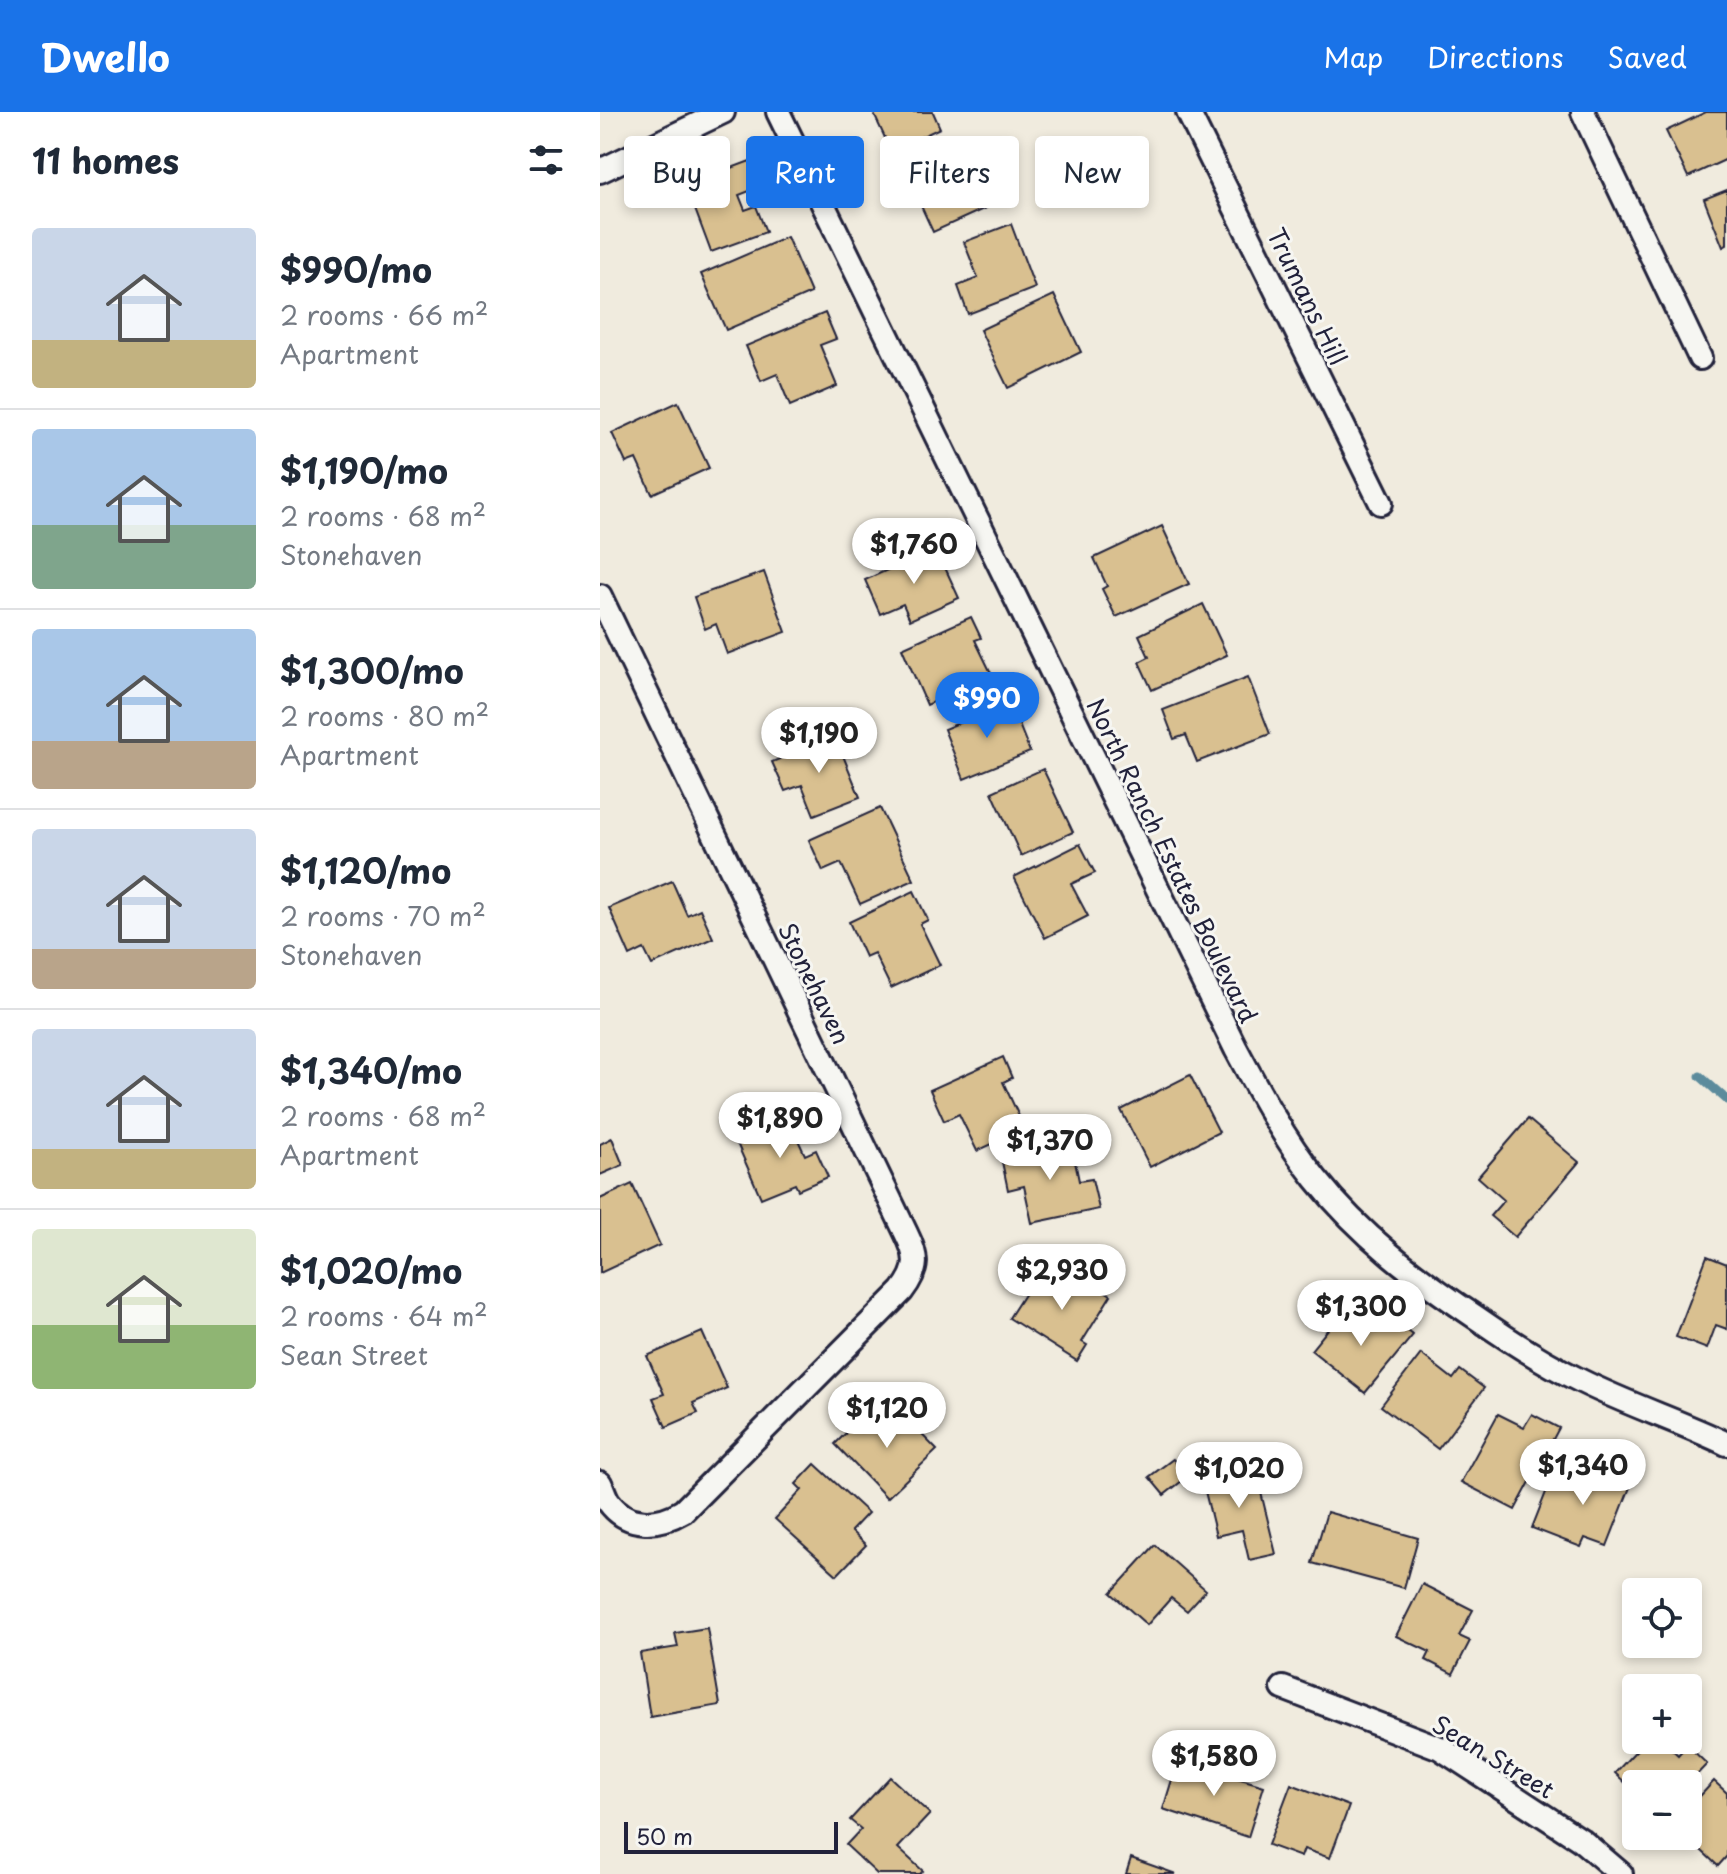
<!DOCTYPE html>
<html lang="en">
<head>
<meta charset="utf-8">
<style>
  body { margin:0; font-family:"Playpen Sans",sans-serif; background:#f6f6f7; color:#1f2937; height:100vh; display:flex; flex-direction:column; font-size:30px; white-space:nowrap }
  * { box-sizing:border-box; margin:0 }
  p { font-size:26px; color:#747a83 }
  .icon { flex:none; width:44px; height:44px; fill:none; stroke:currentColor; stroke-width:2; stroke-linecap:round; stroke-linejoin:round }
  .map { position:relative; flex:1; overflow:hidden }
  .sheet { display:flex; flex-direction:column; background:#fff; width:600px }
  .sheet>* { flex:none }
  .guide { position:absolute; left:24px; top:24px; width:760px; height:72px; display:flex; gap:16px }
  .fabs { position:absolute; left:1022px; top:1466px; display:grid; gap:16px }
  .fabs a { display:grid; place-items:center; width:80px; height:80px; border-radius:8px; background:#fff; box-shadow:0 4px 12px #0003; font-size:40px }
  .scale { position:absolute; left:24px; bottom:20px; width:214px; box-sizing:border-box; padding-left:8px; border:4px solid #22223b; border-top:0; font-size:22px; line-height:28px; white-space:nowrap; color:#22223b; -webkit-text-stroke:6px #f6f6f2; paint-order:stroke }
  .price { position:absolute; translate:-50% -68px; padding:0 18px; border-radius:28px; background:#fff; color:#222; font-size:26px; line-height:52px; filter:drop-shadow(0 2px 4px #0008) }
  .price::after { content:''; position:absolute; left:50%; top:48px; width:24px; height:18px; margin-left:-12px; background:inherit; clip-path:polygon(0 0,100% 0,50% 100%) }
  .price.active { background:#1a73e8; color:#fff }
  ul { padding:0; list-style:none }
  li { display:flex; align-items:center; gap:24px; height:200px; padding:0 32px }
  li+li { border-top:2px solid #e0e1e3 }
  li span { display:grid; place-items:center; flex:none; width:224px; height:160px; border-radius:8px; color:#555 }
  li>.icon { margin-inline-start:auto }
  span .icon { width:96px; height:96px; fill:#fffc; stroke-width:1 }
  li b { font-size:34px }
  h2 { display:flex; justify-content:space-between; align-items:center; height:96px; padding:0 32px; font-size:34px }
  .chip { padding:0 28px; border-radius:8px; background:#fff; box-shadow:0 4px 12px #0003; font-size:28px; line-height:72px }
  .chip.active { background:#1a73e8; color:#fff }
  header { display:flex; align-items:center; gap:48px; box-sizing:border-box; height:112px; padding:0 40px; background:#1a73e8; color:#fff }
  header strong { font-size:38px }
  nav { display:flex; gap:44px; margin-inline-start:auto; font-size:28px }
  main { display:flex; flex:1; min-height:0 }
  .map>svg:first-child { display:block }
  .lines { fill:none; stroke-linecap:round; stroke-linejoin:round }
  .stream { stroke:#5b8b9c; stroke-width:9 }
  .building { fill:#d9c090; stroke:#22223b; stroke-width:2 }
  .minor-casing { stroke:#22223b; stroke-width:28 }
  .minor { stroke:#f6f6f2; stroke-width:22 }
  .labels { text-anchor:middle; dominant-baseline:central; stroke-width:6; stroke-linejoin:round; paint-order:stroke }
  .street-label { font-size:24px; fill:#22223b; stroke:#f6f6f2 }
</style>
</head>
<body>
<header>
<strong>Dwello</strong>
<nav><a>Map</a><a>Directions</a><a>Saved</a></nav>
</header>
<main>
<section class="sheet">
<h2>11 homes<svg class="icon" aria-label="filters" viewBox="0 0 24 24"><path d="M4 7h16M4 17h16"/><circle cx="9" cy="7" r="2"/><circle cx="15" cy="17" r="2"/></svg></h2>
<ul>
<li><span style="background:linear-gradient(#c9d6e8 70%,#c2b280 0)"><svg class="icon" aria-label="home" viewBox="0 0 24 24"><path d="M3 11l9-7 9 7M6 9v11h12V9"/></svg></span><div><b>$990/mo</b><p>2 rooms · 66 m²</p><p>Apartment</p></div></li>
<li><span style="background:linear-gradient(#a9c7e8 60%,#7fa58c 0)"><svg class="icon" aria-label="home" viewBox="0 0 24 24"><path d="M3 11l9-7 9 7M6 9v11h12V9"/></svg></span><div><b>$1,190/mo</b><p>2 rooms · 68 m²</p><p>Stonehaven</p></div></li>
<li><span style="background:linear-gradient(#a9c7e8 70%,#b9a48a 0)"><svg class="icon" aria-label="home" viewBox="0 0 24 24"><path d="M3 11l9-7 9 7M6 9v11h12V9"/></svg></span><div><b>$1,300/mo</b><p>2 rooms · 80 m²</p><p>Apartment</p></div></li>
<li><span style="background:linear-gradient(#c9d6e8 75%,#b9a48a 0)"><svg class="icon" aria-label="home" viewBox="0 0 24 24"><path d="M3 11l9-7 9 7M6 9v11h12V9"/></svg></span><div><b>$1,120/mo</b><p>2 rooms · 70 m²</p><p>Stonehaven</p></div></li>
<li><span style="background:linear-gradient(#c9d6e8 75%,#c2b280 0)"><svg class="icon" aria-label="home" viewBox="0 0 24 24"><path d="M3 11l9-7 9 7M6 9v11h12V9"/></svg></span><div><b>$1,340/mo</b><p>2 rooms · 68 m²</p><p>Apartment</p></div></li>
<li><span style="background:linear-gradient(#dfe7d0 60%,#8fb573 0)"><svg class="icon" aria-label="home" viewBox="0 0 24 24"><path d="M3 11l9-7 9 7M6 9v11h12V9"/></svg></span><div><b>$1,020/mo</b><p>2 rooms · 64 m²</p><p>Sean Street</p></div></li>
</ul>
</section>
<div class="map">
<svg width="1127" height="1762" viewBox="0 0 1127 1762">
  <rect width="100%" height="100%" fill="#f0ebde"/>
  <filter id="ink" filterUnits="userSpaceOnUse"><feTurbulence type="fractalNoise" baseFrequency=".0125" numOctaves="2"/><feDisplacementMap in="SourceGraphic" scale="16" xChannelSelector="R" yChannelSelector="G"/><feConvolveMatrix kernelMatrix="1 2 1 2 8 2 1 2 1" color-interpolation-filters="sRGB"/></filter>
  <g filter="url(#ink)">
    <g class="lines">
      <path class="stream" d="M 1100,964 L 1127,988"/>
    </g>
    <g class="building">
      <path d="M 273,0 L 333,0 L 340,16 L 291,39 Z"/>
      <path d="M 1106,0 L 1127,0 L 1127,47 L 1088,65 L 1066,19 Z"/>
      <path d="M 376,40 L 399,90 L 333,120 L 310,70 Z"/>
      <path d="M 150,49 L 160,75 L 139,83 L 145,98 L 156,94 L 166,120 L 111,140 L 86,73 Z"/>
      <path d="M 1127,78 L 1127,133 L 1123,135 L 1104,87 Z"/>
      <path d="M 411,112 L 435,176 L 368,202 L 358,174 L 378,166 L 364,130 Z"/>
      <path d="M 187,125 L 211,181 L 126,218 L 101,162 Z"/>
      <path d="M 454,183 L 481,240 L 408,276 L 380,218 Z"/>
      <path d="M 225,201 L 236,227 L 220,233 L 237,274 L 190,294 L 177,262 L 161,269 L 146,234 Z"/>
      <path d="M 78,290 L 109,356 L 52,382 L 36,347 L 26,351 L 12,321 Z"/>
      <path d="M 562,414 L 589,472 L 516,505 L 502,477 L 507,474 L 494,446 Z"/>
      <path d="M 336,436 L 359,486 L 310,508 L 303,492 L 280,502 L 265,468 Z"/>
      <path d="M 164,460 L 186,520 L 127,542 L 116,512 L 105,517 L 94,485 Z"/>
      <path d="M 603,492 L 627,543 L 552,578 L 539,550 L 549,545 L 539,523 Z"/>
      <path d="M 371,505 L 381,526 L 375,528 L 392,563 L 327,593 L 302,536 Z"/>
      <path d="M 648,565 L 670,622 L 597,650 L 586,623 L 574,627 L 563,598 Z"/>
      <path d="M 410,590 L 430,640 L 364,667 L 344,617 Z"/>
      <path d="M 235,624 L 260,685 L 214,703 L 202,673 L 185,679 L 172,650 Z"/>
      <path d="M 443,657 L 473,720 L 421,744 L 392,680 Z"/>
      <path d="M 280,696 L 314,768 L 260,792 L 241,751 L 223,759 L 209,728 Z"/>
      <path d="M 480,732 L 495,761 L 471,772 L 488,804 L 445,826 L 414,765 Z"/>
      <path d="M 72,769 L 87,803 L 100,797 L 113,826 L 52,853 L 44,837 L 30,844 L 9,796 Z"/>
      <path d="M 314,779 L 328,808 L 320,812 L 340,853 L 291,876 L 274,841 L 265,845 L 249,810 Z"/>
      <path d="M 403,945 L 412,966 L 403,970 L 425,1017 L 377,1039 L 359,1002 L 344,1009 L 330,978 Z"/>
      <path d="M 590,963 L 619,1020 L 550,1055 L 521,998 Z"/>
      <path d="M 188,1006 L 205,1043 L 216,1038 L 228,1065 L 198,1078 L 195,1072 L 161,1086 L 136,1029 Z"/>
      <path d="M 928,1007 L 979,1050 L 915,1125 L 890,1104 L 904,1088 L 878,1065 Z"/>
      <path d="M 12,1026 L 23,1053 L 0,1063 L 0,1032 Z"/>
      <path d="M 471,1030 L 479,1069 L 492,1067 L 499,1097 L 432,1111 L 424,1074 L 408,1078 L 401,1045 Z"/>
      <path d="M 32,1072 L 60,1133 L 0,1161 L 0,1087 Z"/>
      <path d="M 1107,1144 L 1127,1152 L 1127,1217 L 1116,1213 L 1107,1237 L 1076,1225 Z"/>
      <path d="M 467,1155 L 511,1183 L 482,1230 L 487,1233 L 477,1249 L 409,1206 L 432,1170 L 451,1181 Z"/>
      <path d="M 746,1195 L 777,1220 L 790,1204 L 813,1223 L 765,1281 L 711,1238 Z"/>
      <path d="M 102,1220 L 127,1276 L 93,1291 L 98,1301 L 66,1315 L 53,1286 L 64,1282 L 47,1244 Z"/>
      <path d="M 821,1242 L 853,1267 L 860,1258 L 884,1276 L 838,1337 L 781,1294 Z"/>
      <path d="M 291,1291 L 337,1338 L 287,1386 L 235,1332 L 254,1313 L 261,1320 Z"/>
      <path d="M 898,1302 L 924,1315 L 932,1302 L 959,1316 L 915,1398 L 861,1370 Z"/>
      <path d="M 573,1347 L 587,1365 L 564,1383 L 549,1365 Z"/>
      <path d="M 215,1352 L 268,1401 L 251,1419 L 266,1433 L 237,1463 L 175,1407 L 202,1378 L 196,1372 Z"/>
      <path d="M 626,1352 L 630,1370 L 657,1364 L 676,1442 L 649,1448 L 642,1418 L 616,1424 L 600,1359 Z"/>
      <path d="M 1002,1353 L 1034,1365 L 1007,1434 L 985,1426 L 981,1435 L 932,1416 L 954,1360 L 994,1375 Z"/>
      <path d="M 727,1400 L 818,1426 L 804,1476 L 712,1451 Z"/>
      <path d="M 555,1433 L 606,1478 L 587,1499 L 571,1486 L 547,1513 L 511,1481 Z"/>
      <path d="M 822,1472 L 873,1498 L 859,1524 L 870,1529 L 853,1562 L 826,1548 L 830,1540 L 796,1524 Z"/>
      <path d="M 107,1516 L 120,1593 L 50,1605 L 40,1541 L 78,1535 L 75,1521 Z"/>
      <path d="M 1046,1628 L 1062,1628 L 1078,1643 L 1087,1633 L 1107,1652 L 1088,1672 L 1036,1672 L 1036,1681 L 1015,1661 Z"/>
      <path d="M 578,1648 L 664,1674 L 648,1725 L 563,1697 Z"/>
      <path d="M 290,1665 L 330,1702 L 298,1736 L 323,1759 L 320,1762 L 277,1762 L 246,1733 L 261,1717 L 250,1708 Z"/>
      <path d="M 1114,1669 L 1127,1681 L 1127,1744 L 1118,1754 L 1086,1724 L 1088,1724 L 1088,1697 Z"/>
      <path d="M 691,1672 L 749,1694 L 730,1746 L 704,1737 L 701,1745 L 668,1733 Z"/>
      <path d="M 531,1746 L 576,1762 L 526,1762 Z"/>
    </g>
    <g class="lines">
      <g class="minor-casing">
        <g id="minor">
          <path d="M 178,0 L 636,937 C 660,982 684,1027 716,1067 C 761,1124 817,1166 877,1206 C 910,1229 944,1251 981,1269 C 1029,1293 1079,1309 1127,1332"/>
          <path d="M 588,0 L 781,391"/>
          <path d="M 983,0 L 1100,246"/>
          <path d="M 0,59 L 123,0"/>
          <path d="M 0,484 L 306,1121 C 318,1145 319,1157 302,1179 L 83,1399 C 58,1414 27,1416 8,1389 C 5,1384 3,1377 0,1371"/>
          <path d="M 683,1576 L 840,1636 L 981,1728 L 1021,1762"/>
        </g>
      </g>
      <use href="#minor" class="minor"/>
    </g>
  </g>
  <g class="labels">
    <g class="street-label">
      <text transform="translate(708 184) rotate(64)">Trumans Hill</text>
      <text transform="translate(573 748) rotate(64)">North Ranch Estates Boulevard</text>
      <text transform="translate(215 871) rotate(64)">Stonehaven</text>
      <text transform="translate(894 1644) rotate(31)">Sean Street</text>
    </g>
  </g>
</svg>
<div class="fabs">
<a><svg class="icon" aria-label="locate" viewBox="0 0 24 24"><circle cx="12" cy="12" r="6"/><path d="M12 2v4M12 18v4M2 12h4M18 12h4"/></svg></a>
<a>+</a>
<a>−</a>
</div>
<div class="scale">50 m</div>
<b class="price" style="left:314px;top:474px">$1,760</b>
<b class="price active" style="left:387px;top:628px">$990</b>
<b class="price" style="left:219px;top:663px">$1,190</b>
<b class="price" style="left:180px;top:1048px">$1,890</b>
<b class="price" style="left:450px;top:1070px">$1,370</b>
<b class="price" style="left:462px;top:1200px">$2,930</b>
<b class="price" style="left:761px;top:1236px">$1,300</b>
<b class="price" style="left:287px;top:1338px">$1,120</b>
<b class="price" style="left:983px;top:1395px">$1,340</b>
<b class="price" style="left:639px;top:1398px">$1,020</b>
<b class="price" style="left:614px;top:1686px">$1,580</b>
<div class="guide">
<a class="chip">Buy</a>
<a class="chip active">Rent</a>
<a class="chip">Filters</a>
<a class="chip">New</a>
</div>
</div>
</main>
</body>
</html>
